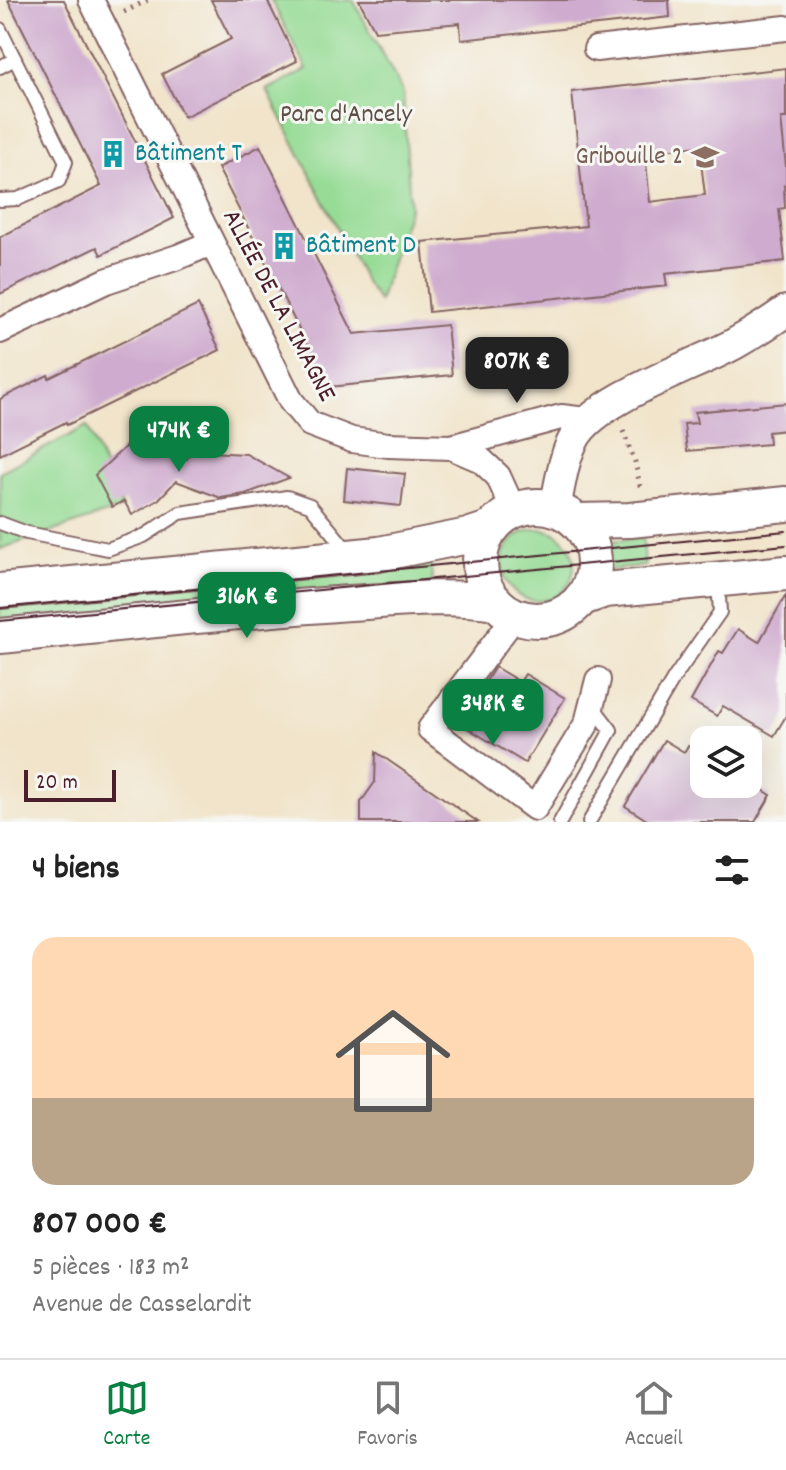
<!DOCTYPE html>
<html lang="fr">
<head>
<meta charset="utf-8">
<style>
  body { margin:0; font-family:Dekko,sans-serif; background:#f6f6f6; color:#222; height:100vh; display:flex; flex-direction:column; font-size:30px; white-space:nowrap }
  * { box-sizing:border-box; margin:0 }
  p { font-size:26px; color:#767676 }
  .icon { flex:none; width:44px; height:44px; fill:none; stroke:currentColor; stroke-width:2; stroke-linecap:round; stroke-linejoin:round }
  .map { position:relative; height:822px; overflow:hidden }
  .drawer { display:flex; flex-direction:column; background:#fff; flex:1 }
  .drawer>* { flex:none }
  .tools { position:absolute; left:690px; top:726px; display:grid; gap:16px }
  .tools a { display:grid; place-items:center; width:72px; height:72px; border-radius:16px; background:#fff; box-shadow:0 8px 32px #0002; font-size:40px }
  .scale { position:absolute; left:24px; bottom:20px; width:92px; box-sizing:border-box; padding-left:8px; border:4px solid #4a1f2b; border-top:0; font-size:22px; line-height:28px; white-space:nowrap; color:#4a1f2b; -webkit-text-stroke:6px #f6f6f2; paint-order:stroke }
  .price { position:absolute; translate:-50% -68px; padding:0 18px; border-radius:16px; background:#0b8043; color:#fff; font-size:26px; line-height:52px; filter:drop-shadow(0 2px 4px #0008) }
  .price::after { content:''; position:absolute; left:50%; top:48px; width:24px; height:18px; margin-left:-12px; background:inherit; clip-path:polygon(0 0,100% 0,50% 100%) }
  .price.active { background:#222; color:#fff }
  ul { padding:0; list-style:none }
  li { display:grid; align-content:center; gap:16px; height:424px; padding:0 32px }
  li span { display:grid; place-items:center; height:248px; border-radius:24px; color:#555 }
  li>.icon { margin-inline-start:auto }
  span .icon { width:144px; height:144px; fill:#fffc; stroke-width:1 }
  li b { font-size:34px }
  h2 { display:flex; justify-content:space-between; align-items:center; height:96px; padding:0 32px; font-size:34px }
  .tabs { display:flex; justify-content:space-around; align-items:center; height:112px; border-top:2px solid #e0e0e0; background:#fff; font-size:22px; color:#767676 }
  .tabs a { display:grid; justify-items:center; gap:4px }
  .tabs .active { color:#0b8043 }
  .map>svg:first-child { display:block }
  .green { fill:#97dc96; stroke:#707e60; stroke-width:2 }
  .building { fill:#cfaccf; fill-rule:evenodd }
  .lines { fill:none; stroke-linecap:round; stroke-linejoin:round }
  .service-casing { stroke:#846463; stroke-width:16 }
  .minor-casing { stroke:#846463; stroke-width:28 }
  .tertiary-casing { stroke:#846463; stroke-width:34 }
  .secondary-casing { stroke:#846463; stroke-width:38 }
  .path { stroke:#846463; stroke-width:5; stroke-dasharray:2 6; stroke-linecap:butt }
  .service { stroke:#fff; stroke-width:12 }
  .minor { stroke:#fff; stroke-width:24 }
  .tertiary { stroke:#fff; stroke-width:30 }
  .secondary { stroke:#fff; stroke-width:34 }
  .tram { stroke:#4a1f2b; stroke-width:2 }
  .labels { text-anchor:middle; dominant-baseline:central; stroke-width:6; stroke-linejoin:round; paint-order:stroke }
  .park-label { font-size:26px; fill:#5d4e46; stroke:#f6f6f2 }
  .culture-label { font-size:26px; fill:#0d838f; stroke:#f6f6f2; text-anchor:start }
  .education-label { font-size:26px; fill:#785e54; stroke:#f6f6f2; text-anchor:end }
  .street-label { font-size:26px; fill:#4a1f2b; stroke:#f6f6f2 }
</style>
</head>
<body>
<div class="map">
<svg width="786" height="822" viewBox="0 0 786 822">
  <rect width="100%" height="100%" fill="#f6f6f2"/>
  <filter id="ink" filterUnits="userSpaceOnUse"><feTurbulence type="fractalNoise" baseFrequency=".0125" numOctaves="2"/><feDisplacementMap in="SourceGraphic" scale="16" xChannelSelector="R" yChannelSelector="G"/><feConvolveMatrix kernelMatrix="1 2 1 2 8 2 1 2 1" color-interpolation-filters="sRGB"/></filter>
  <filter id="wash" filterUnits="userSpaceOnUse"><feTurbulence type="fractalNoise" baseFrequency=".006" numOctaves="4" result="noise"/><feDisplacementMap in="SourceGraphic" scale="32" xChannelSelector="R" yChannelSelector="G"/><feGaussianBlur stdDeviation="1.8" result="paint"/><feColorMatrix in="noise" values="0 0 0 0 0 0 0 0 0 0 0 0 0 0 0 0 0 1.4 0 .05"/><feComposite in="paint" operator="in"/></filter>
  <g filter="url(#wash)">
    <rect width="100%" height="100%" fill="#f1e4ca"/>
    <g class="green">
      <path d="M 271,0 L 353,0 L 403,92 L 410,206 L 379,302 L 364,280 L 267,90 L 307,69 Z"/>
      <path d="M 87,426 L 122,508 L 0,549 L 0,472 Z"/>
      <circle cx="538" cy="565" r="36"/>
      <path d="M 643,538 L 645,566 L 607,570 L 607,560 L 603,542 Z"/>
      <path d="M 430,559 L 433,587 L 0,630 L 0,601 Z"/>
    </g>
    <g id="blocks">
      <g class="building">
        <path d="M 8,0 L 64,0 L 174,218 L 101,255 L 97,247 L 0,294 L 0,237 L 101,186 Z"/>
        <path d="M 211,0 L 267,0 L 297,61 L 184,117 L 162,74 L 231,39 Z"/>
        <path d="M 359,0 L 669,0 L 670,17 L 461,40 L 460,23 L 375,31 Z"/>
        <path d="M 786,68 L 786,118 L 781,118 L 786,167 L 786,185 L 784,185 L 785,208 L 779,209 L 785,261 L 665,274 L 667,286 L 429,312 L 422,242 L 586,226 L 572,92 ZM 699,146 L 705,195 L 650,202 L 645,152 Z"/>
        <path d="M 260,146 L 354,334 L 447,325 L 452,375 L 328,387 L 218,168 Z"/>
        <path d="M 198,305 L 220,350 L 67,425 L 66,422 L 0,455 L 0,399 L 48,375 L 49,378 Z"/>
        <path d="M 786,403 L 786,430 L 768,432 L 769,444 L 687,451 L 684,424 L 697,423 L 695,412 Z"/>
        <path d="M 140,433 L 187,459 L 191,451 L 246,454 L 289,478 L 245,494 L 221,498 L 176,481 L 158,500 L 132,515 L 124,501 L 112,507 L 95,475 Z"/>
        <path d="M 347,468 L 405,474 L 401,506 L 344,500 Z"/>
        <path d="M 786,595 L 786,716 L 774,736 L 723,706 L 717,716 L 691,701 L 719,651 L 723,653 L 738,629 L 759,642 Z"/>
        <path d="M 495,667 L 520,682 L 525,674 L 565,698 L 525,763 L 459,723 Z"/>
        <path d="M 664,740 L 684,752 L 688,746 L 704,755 L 704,784 L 748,784 L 748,781 L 771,795 L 755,822 L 650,822 L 625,806 Z"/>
        <path d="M 376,752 L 478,822 L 361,822 L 361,802 L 375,782 Z"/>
      </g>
    </g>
  </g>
  <g filter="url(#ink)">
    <use href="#blocks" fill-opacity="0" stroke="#846463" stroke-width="2"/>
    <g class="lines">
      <g class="service-casing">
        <g id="service">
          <path d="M 0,29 L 66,162 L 59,181 L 18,199 L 0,200"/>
          <path d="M 0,67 L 15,59"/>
          <path d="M 0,523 L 27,533 L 108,549 L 144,536 L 180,513 L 287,497 L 310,505 L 348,551"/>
          <path d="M 560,822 L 611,730 L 591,704"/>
          <path d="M 589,822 L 674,678 L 720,612 L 718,583"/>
        </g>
      </g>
      <g class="minor-casing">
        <g id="minor">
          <path d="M 91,0 L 291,401 L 310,424 L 352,440 L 388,445 L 451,447 L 481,460 L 498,476 L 514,511"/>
          <path d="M 596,49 L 786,28"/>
          <path d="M 0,331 L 106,281 L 178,257 L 211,243"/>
          <path d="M 451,447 L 561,417 L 587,420"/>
          <path d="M 516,615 L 430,729 L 535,808 L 587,723 L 598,680"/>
        </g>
      </g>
      <g class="tertiary-casing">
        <path id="tertiary" d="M 555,508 C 560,486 563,457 575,437 C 597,398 692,367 734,344 C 752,334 769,323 786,311"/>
      </g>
      <g class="secondary-casing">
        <g id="secondary">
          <circle cx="537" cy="563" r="57"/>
          <path d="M 576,521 L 630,520 L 786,504"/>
          <path d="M 0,591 L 379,554 L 468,536 L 492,528"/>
          <path d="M 582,598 L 605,590 L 786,573"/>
          <path d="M 0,636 C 112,625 224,612 336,604 C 389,601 443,594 496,602"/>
        </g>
      </g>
      <g class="path">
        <path d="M 124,12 L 148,0"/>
        <path d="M 623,431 L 635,462 L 641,490"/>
      </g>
      <use href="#service" class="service"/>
      <use href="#minor" class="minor"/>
      <use href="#tertiary" class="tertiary"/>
      <use href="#secondary" class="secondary"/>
      <g class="tram">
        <path d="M 0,608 L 786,531"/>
        <path d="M 0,621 L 786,545"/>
      </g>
    </g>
  </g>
  <defs>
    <g id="building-bare" transform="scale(2.16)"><path d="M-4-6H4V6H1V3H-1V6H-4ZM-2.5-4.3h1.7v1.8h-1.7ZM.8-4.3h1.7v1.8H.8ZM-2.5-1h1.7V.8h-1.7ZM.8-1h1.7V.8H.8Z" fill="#0f9aa8" stroke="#f6f6f2" stroke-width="2.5" paint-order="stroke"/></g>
    <g id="school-bare" transform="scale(2.16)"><path d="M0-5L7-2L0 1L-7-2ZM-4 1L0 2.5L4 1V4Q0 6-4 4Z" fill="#8d6e63" stroke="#f6f6f2" stroke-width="2.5" paint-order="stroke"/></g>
  </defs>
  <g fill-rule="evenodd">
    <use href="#building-bare" x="113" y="154"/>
    <use href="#school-bare" x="705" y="157"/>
    <use href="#building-bare" x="284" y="246"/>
  </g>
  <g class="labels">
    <g class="park-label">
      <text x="346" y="115">Parc d'Ancely</text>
    </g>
    <g class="culture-label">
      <text x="135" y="154">Bâtiment T</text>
      <text x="306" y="246">Bâtiment D</text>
    </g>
    <g class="education-label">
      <text x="683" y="157">Gribouille 2</text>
    </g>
    <g class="street-label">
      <text transform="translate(278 306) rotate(62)">ALLÉE DE LA LIMAGNE</text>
    </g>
  </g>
</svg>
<div class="tools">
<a><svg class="icon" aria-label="layers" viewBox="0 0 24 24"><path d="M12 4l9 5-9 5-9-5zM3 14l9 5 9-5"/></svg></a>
</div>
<div class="scale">20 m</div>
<b class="price active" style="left:517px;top:405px">807K €</b>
<b class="price" style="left:179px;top:474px">474K €</b>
<b class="price" style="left:247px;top:640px">316K €</b>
<b class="price" style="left:493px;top:747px">348K €</b>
</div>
<section class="drawer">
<h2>4 biens<svg class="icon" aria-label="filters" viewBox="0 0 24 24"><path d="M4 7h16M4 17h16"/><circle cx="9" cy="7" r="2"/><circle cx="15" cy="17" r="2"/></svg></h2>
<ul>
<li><span style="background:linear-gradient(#ffd9b3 65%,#b9a48a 0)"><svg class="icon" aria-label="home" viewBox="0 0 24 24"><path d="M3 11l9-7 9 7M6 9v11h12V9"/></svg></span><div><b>807 000 €</b><p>5 pièces · 183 m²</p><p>Avenue de Casselardit</p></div></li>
</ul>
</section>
<nav class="tabs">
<a class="active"><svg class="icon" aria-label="map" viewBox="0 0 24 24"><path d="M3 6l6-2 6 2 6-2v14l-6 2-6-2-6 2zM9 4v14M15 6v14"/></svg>Carte</a>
<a><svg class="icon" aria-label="saved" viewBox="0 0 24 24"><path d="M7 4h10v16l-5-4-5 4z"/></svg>Favoris</a>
<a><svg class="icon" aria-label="home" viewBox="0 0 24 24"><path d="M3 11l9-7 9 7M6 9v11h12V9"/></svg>Accueil</a>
</nav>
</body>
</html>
